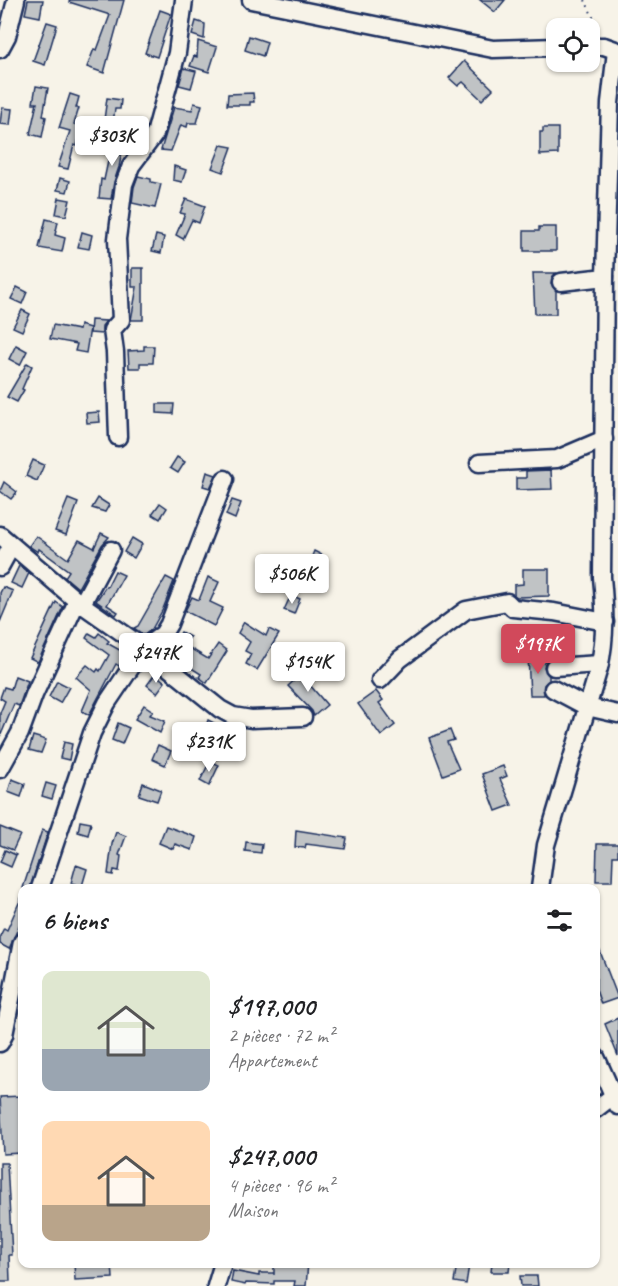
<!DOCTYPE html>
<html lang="fr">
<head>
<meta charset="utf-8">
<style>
  body { margin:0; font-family:Caveat,sans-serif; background:#f2f2f2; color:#202124; height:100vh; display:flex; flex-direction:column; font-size:22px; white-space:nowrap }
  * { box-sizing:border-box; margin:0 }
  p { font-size:20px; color:#757577 }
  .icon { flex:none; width:33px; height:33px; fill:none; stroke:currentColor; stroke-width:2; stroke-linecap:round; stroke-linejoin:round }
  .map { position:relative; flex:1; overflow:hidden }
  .panel { position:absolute; left:18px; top:884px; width:582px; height:384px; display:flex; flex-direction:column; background:#fff; border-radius:12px; box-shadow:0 2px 4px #0004 }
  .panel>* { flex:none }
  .tools { position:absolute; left:546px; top:18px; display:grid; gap:12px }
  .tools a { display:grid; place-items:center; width:54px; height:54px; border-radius:12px; background:#fff; box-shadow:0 2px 4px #0004; font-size:30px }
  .price { position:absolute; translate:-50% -51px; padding:0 14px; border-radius:6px; background:#fff; color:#222; font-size:20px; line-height:39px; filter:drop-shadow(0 2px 3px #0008) }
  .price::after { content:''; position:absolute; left:50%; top:36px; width:18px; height:14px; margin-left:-9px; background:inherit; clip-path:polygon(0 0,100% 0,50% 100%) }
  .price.active { background:#d1495b; color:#fff }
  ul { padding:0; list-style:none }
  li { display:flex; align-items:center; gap:18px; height:150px; padding:0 24px }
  li span { display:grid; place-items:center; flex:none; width:168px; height:120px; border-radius:12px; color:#555 }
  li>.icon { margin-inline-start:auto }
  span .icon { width:72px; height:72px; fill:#fffc; stroke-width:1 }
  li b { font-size:26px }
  h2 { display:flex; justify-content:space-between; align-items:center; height:72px; padding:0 24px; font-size:26px }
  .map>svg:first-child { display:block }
  .building { fill:#c0c3c5; stroke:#1b2f5e; stroke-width:1.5 }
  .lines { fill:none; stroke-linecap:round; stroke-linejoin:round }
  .minor-casing { stroke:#1b2f5e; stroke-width:21 }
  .path { stroke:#1b2f5e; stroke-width:2; stroke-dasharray:1.5 4.5; stroke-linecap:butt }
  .minor { stroke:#f7f3e8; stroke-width:16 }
</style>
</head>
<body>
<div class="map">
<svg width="618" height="1286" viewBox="0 0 618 1286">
  <rect width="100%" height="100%" fill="#f7f3e8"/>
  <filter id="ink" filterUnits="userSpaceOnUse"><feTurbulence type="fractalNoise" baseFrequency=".0167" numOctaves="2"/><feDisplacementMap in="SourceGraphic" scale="12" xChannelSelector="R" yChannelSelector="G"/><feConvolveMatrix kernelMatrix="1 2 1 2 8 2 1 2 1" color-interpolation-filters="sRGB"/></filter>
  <g filter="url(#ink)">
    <g class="building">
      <path d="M 28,0 L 43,0 L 40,17 L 25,14 Z"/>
      <path d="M 70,0 L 124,0 L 104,73 L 87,67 L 94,49 L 97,50 L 110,15 L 69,2 Z"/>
      <path d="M 480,0 L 505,0 L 495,12 Z"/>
      <path d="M 160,10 L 171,14 L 157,57 L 145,53 Z"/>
      <path d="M 196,21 L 205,24 L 204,39 L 192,35 Z"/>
      <path d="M 47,22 L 57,25 L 45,65 L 33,61 Z"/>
      <path d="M 249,36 L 267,42 L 263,56 L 245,50 Z"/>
      <path d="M 198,41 L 217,47 L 209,72 L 190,66 L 194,56 L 197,57 Z"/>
      <path d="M 464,61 L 493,89 L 482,100 L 463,82 L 458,86 L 449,78 Z"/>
      <path d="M 184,68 L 196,71 L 191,88 L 179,85 Z"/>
      <path d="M 36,86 L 48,88 L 43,116 L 46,117 L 42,137 L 30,134 L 37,103 L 33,103 Z"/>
      <path d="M 253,93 L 254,102 L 250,102 L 250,105 L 227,105 L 228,94 Z"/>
      <path d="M 70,94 L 79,97 L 76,108 L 79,108 L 74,124 L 82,127 L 77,146 L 74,145 L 68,169 L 58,167 L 70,131 L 59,128 Z"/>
      <path d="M 107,98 L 121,100 L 120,109 L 115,109 L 112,129 L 103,127 Z"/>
      <path d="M 194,103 L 202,105 L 197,123 L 188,123 L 187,127 L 181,125 L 171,151 L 161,150 L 174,107 L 192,110 Z"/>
      <path d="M 2,108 L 12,109 L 10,125 L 0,124 Z"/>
      <path d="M 543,128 L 558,128 L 558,154 L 540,155 L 540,132 L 543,132 Z"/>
      <path d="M 114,133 L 125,136 L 119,167 L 114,182 L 111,199 L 99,198 L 101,179 L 104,180 Z"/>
      <path d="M 221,145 L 232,147 L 223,172 L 212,168 Z"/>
      <path d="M 174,166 L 186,170 L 182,182 L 173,180 Z"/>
      <path d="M 138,176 L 151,179 L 151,182 L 161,184 L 155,208 L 132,203 L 134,187 Z"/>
      <path d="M 60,178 L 70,181 L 67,192 L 57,190 Z"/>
      <path d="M 59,198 L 70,200 L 66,216 L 56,214 Z"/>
      <path d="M 186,199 L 205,206 L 199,223 L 192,220 L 183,239 L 176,235 L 185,214 L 180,213 Z"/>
      <path d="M 46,219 L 58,222 L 55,235 L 65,238 L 62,252 L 39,248 Z"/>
      <path d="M 539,227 L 556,227 L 556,251 L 524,251 L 524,231 L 539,231 Z"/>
      <path d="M 82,232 L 92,235 L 89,249 L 78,247 Z"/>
      <path d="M 156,235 L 164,237 L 161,253 L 152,251 Z"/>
      <path d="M 132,268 L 143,268 L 143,320 L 131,320 L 137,287 L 132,287 Z"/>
      <path d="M 533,273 L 556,273 L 552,277 L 551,283 L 556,291 L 556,314 L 535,314 Z"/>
      <path d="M 17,287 L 27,292 L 22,304 L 11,299 Z"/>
      <path d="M 22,310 L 30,314 L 22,331 L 13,327 Z"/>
      <path d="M 91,320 L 106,321 L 102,326 L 102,334 L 90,333 Z"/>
      <path d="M 53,325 L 79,330 L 80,325 L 90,328 L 86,353 L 75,351 L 77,344 L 50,339 Z"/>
      <path d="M 16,345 L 27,351 L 20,365 L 9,359 Z"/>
      <path d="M 144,346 L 154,346 L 153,363 L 140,363 L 140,368 L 129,368 L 128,351 L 144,350 Z"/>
      <path d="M 27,363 L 32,366 L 22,389 L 24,390 L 17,402 L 7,397 Z"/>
      <path d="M 157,404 L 174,404 L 173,414 L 157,413 Z"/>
      <path d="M 99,412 L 100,422 L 87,423 L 86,413 Z"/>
      <path d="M 177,457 L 185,462 L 178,473 L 170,468 Z"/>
      <path d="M 33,460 L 44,465 L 37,481 L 26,476 Z"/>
      <path d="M 551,470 L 552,489 L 516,490 L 516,478 L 526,478 L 526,471 Z"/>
      <path d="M 207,472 L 216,475 L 210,488 L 203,486 Z"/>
      <path d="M 4,482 L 17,492 L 11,499 L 0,491 Z"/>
      <path d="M 98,498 L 109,505 L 105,512 L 92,508 Z"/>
      <path d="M 68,499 L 78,503 L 66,535 L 55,531 Z"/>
      <path d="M 232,500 L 241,503 L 235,519 L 226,515 Z"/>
      <path d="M 160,503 L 167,508 L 160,519 L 152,514 Z"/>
      <path d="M 101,533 L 109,537 L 102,545 L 78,588 L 65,577 L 69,571 L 39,549 L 38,552 L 29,546 L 36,536 L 68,559 L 79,540 L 94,548 Z"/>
      <path d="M 132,538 L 142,544 L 134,558 L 124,552 Z"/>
      <path d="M 314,551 L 322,555 L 315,569 L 308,566 Z"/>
      <path d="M 19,566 L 29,573 L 22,588 L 11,583 Z"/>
      <path d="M 523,569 L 549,569 L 549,596 L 517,597 L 514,595 L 514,585 L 523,584 Z"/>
      <path d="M 115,571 L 124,575 L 107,605 L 118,612 L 116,615 L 96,601 L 106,586 L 107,587 Z"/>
      <path d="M 166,577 L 174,581 L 163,609 L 152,629 L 144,635 L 134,628 L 138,626 Z"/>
      <path d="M 208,577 L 219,582 L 210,602 L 223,608 L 214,626 L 185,611 L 192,597 L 199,600 Z"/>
      <path d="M 3,587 L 13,591 L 0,622 L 0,593 Z"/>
      <path d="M 291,595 L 300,599 L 294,614 L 284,610 Z"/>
      <path d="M 56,602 L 63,607 L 38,662 L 30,658 Z"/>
      <path d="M 244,622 L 266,636 L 269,629 L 279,634 L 257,670 L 246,664 L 251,654 L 245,651 L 250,642 L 238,633 Z"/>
      <path d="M 181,632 L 190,637 L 183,650 L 174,645 Z"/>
      <path d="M 89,633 L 96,637 L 99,633 L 109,641 L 107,643 L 127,654 L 119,666 L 116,664 L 89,715 L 82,711 L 91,690 L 76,677 L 87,665 L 96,672 L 98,669 L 100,671 L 109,655 L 86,638 Z"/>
      <path d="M 218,644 L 227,651 L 207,683 L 199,677 L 201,674 L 180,661 L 188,647 L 208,659 Z"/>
      <path d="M 528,656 L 549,656 L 544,667 L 549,676 L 549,680 L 544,685 L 544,695 L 530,695 Z"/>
      <path d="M 305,671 L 313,680 L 309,684 L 327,705 L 314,716 L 312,711 L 288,686 Z"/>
      <path d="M 155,674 L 165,682 L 157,693 L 147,685 Z"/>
      <path d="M 15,676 L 28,681 L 19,706 L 14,704 L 0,737 L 0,713 L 5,701 L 0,698 L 4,687 L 11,689 Z"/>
      <path d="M 57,681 L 69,687 L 60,703 L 49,697 Z"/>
      <path d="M 376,691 L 383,700 L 379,703 L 395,725 L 381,736 L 358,704 Z"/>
      <path d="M 144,705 L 153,711 L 150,715 L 165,721 L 160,733 L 135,719 Z"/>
      <path d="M 208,720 L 218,725 L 213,737 L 204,732 Z"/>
      <path d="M 118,723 L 129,728 L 122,744 L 112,740 Z"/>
      <path d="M 450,730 L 454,740 L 447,742 L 459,769 L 443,775 L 429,738 Z"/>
      <path d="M 33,736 L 46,740 L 41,753 L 29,750 Z"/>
      <path d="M 216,741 L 224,744 L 218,759 L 210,756 Z"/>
      <path d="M 64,742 L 72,744 L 69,760 L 60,758 Z"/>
      <path d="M 158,745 L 171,751 L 165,765 L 152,759 Z"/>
      <path d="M 210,761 L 219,765 L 209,786 L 200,781 Z"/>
      <path d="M 503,766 L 507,776 L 500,779 L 512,805 L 496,811 L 482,774 Z"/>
      <path d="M 12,779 L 25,784 L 21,797 L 8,792 Z"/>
      <path d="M 46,783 L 56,786 L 52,799 L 42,796 Z"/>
      <path d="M 143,783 L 161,790 L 157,801 L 139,795 Z"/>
      <path d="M 80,821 L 91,823 L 88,835 L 78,832 Z"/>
      <path d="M 166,826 L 196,837 L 192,850 L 175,844 L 173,849 L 159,843 Z"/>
      <path d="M 0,827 L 20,835 L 13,850 L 0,845 Z"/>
      <path d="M 42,830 L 48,832 L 30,888 L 23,888 Z"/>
      <path d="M 296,830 L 347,838 L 345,849 L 306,844 L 305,848 L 295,847 Z"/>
      <path d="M 116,832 L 126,836 L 119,855 L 121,856 L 119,871 L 114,870 L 113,875 L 108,874 L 112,844 Z"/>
      <path d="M 246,842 L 262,844 L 261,853 L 245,851 Z"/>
      <path d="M 597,844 L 618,844 L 618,856 L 613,856 L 612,881 L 596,881 Z"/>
      <path d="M 5,850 L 16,855 L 11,867 L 0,862 Z"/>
      <path d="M 76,865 L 87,869 L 82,886 L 71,883 Z"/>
      <path d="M 22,896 L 22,919 L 9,949 L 0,944 L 0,936 L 4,928 L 7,930 Z"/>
      <path d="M 596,941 L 618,998 L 601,1004 L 596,990 Z"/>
      <path d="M 618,1018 L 618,1056 L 605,1024 Z"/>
      <path d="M 22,1096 L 22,1153 L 3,1154 L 0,1097 Z"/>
      <path d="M 0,1163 L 7,1163 L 12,1255 L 9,1255 L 10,1281 L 0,1281 Z"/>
      <path d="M 74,1263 L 112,1263 L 113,1278 L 75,1280 Z"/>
      <path d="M 274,1263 L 308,1263 L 306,1286 L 294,1286 L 295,1281 L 274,1281 L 274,1284 L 246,1283 L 245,1285 L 231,1282 L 233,1271 L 259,1276 L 259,1273 L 274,1273 L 274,1275 Z"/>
      <path d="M 457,1263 L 469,1265 L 466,1284 L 454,1282 Z"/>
      <path d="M 492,1263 L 510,1263 L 509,1272 L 491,1272 Z"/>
      <path d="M 520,1276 L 537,1276 L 538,1286 L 521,1286 Z"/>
    </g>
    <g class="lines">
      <g class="minor-casing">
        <g id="minor">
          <path d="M 251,0 L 493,49 L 556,47"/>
          <path d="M 590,46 L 604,46 L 618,51"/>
          <path d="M 0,49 L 7,36 L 16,0"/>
          <path d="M 561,282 L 605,277"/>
          <path d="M 118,437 L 115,352 L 112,330 L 121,320 L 117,239 L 124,184 L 131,166 L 155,134 L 177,53 L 184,0"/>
          <path d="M 479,463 L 557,459 L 604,439"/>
          <path d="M 0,535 L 77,601 L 144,648 L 220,709 L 233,716 L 251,719 L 303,717"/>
          <path d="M 0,567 L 11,547"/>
          <path d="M 82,604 L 111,550"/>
          <path d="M 554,667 L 600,664"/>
          <path d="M 380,680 L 400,659 L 466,610 L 507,602 L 513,608 L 554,612 L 605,622"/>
          <path d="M 553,689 L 587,707 L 618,714"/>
          <path d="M 0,769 L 20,733 L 34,695 L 77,601"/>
          <path d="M 40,888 L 92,733 L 107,703 L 144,648 L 163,634 L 169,624 L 225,479"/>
          <path d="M 540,888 L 546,845 L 599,668 C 606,637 605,608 602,577 L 605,277 L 610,103 L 616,51"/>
          <path d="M 0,1043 L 4,1035 L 22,942"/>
          <path d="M 596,1057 L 618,1106"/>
          <path d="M 596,1109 L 613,1096"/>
          <path d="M 216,1286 L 223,1263"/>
        </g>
      </g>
      <path class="path" d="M 585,0 L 600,32"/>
      <use href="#minor" class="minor"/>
    </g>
  </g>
</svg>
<div class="tools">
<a><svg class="icon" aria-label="locate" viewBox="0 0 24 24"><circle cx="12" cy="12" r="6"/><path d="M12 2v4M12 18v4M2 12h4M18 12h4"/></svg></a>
</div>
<b class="price" style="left:112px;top:167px">$303K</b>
<b class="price" style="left:292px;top:605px">$506K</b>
<b class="price active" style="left:538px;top:675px">$197K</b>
<b class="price" style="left:156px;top:684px">$247K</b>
<b class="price" style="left:308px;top:693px">$154K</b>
<b class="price" style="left:209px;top:773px">$231K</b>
<section class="panel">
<h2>6 biens<svg class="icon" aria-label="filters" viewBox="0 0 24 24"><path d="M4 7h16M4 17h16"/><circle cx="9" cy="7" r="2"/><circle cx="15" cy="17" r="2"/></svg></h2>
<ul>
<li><span style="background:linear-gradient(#dfe7d0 65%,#9aa5b1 0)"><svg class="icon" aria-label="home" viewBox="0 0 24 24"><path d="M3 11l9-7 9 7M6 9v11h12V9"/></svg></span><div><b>$197,000</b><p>2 pièces · 72 m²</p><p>Appartement</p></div></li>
<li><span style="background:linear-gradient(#ffd9b3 70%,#b9a48a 0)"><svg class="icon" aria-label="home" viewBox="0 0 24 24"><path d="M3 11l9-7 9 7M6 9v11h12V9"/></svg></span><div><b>$247,000</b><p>4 pièces · 96 m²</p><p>Maison</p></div></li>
</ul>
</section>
</div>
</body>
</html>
